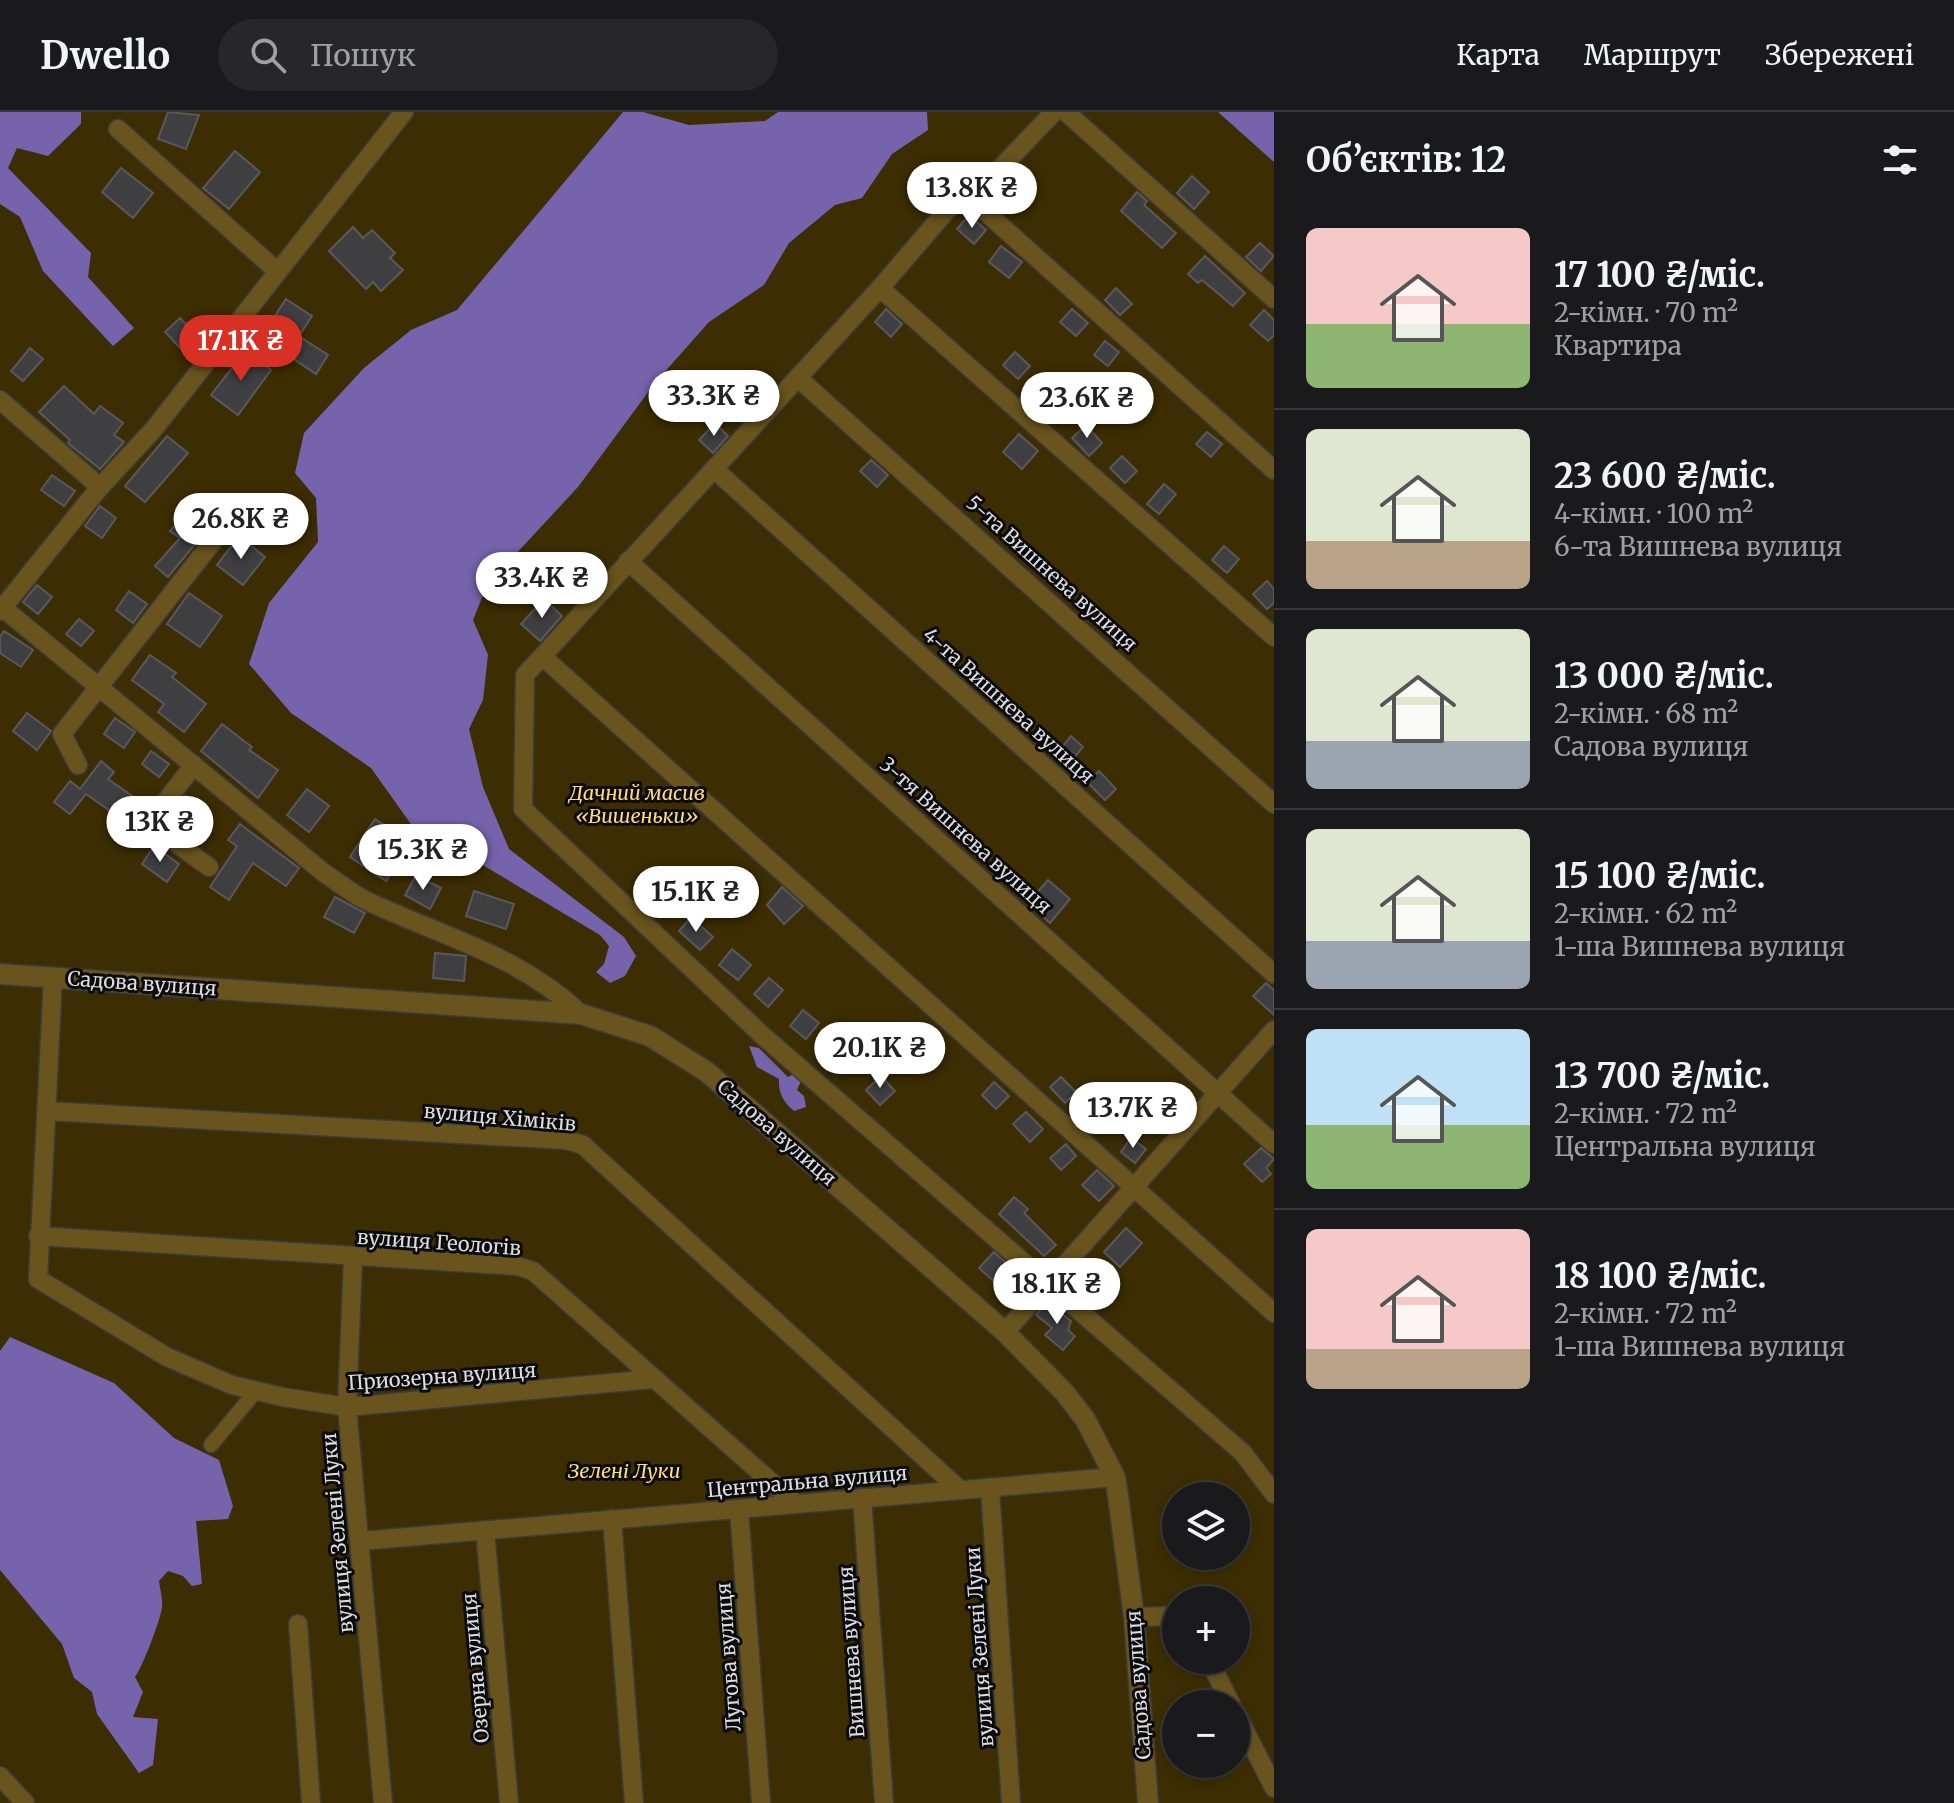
<!DOCTYPE html>
<html lang="uk">
<head>
<meta charset="utf-8">
<style>
  body { margin:0; font-family:Merriweather,serif; background:#272629; color:#f1f3f6; height:100vh; display:flex; flex-direction:column; font-size:30px; white-space:nowrap }
  * { box-sizing:border-box; margin:0 }
  p { font-size:26px; color:#9fa0a3 }
  .icon { flex:none; width:44px; height:44px; fill:none; stroke:currentColor; stroke-width:2; stroke-linecap:round; stroke-linejoin:round }
  .map { position:relative; flex:1; overflow:hidden }
  .panel { display:flex; flex-direction:column; background:#1a191c; width:680px }
  .panel>* { flex:none }
  .fabs { position:absolute; left:1162px; top:1370px; display:grid; gap:16px }
  .fabs a { display:grid; place-items:center; width:88px; height:88px; border-radius:50%; background:#1a191c; box-shadow:0 4px 12px #0003,0 0 0 2px #38383b; font-size:40px }
  .price { position:absolute; translate:-50% -68px; padding:0 18px; border-radius:28px; background:#fff; color:#222; font-size:26px; line-height:52px; filter:drop-shadow(0 2px 4px #0008) }
  .price::after { content:''; position:absolute; left:50%; top:48px; width:24px; height:18px; margin-left:-12px; background:inherit; clip-path:polygon(0 0,100% 0,50% 100%) }
  .price.on { background:#d93025; color:#fff }
  ul { padding:0; list-style:none }
  li { display:flex; align-items:center; gap:24px; height:200px; padding:0 32px }
  li+li { border-top:2px solid #38383b }
  li span { display:grid; place-items:center; flex:none; width:224px; height:160px; border-radius:12px; color:#555 }
  li>.icon { margin-inline-start:auto }
  span .icon { width:96px; height:96px; fill:#fffc; stroke-width:1 }
  li b { font-size:34px }
  h2 { display:flex; justify-content:space-between; align-items:center; height:96px; padding:0 32px; font-size:34px }
  header { display:flex; align-items:center; gap:48px; box-sizing:border-box; height:112px; padding:0 40px; background:#1a191c; border-bottom:2px solid #38383b }
  header strong { font-size:38px }
  nav { display:flex; gap:44px; margin-inline-start:auto; font-size:28px }
  .search { width:560px; height:72px; background:#272629; display:flex; align-items:center; gap:20px; box-sizing:border-box; padding:0 28px; border-radius:44px; color:#9fa0a3; font-size:30px }
  main { display:flex; flex:1; min-height:0 }
  .map>svg:first-child { display:block }
  .green { fill:#3c2d02; fill-rule:evenodd }
  .water { fill:#7563ac }
  .building { fill:#3f3f42; stroke:#59595d; stroke-width:2 }
  .lines { fill:none; stroke-linecap:round; stroke-linejoin:round }
  .pedestrian-casing { stroke:#3c3b3f; stroke-width:17 }
  .minor-casing { stroke:#3c3b3f; stroke-width:21 }
  .tertiary-casing { stroke:#3c3b3f; stroke-width:23 }
  .pedestrian { stroke:#69541d; stroke-width:14 }
  .minor { stroke:#69541d; stroke-width:18 }
  .tertiary { stroke:#69541d; stroke-width:20 }
  .labels { text-anchor:middle; dominant-baseline:central; stroke-width:6; stroke-linejoin:round; paint-order:stroke }
  .street-label { font-size:20px; fill:#dddcdf; stroke:#0b0b0d }
  .park-label { font-size:20px; font-style:italic; fill:#fdda82; stroke:#0b0b0d }
</style>
</head>
<body>
<header>
<strong>Dwello</strong>
<div class="search"><svg class="icon" aria-label="search" viewBox="0 0 24 24"><circle cx="10" cy="10" r="6"/><path d="M15 15l6 6"/></svg>Пошук</div>
<nav><a>Карта</a><a>Маршрут</a><a>Збережені</a></nav>
</header>
<main>
<div class="map">
<svg width="1274" height="1691" viewBox="0 0 1274 1691">
  <rect width="100%" height="100%" fill="#222125"/>
  <path class="green" d="M 0,0 L 1274,0 L 1274,1691 L 0,1691 ZM 1176,1384 L 1236,1384 L 1236,1444 L 1176,1444 ZM 1176,1488 L 1236,1488 L 1236,1548 L 1176,1548 ZM 1176,1592 L 1236,1592 L 1236,1652 L 1176,1652 Z"/>
  <g class="water">
    <path d="M 0,0 L 81,0 L 81,12 L 48,44 L 17,36 L 8,56 L 91,141 L 88,165 L 134,216 L 113,234 L 43,159 L 20,105 L 0,92 Z"/>
    <path d="M 623,0 L 643,0 L 689,13 L 765,9 L 778,0 L 927,0 L 928,18 L 892,42 L 862,86 L 835,93 L 789,131 L 764,173 L 709,210 L 655,271 L 578,375 L 487,473 L 473,508 L 488,543 L 483,588 L 469,617 L 483,675 L 509,737 L 624,825 L 636,844 L 625,864 L 610,871 L 596,860 L 604,852 L 609,834 L 600,823 L 454,736 L 418,722 L 371,656 L 291,601 L 249,552 L 269,491 L 318,430 L 316,386 L 295,361 L 304,321 L 364,256 L 411,218 L 457,198 Z"/>
    <path d="M 1218,0 L 1274,0 L 1274,50 Z"/>
    <path d="M 749,934 L 759,936 L 788,965 L 796,961 L 803,965 L 797,978 L 804,984 L 806,995 L 794,999 C 783,990 778,980 779,967 L 757,955 Z"/>
    <path d="M 10,1225 L 114,1271 L 174,1326 L 219,1348 L 233,1394 L 228,1407 L 196,1409 L 202,1472 L 192,1474 L 183,1464 L 168,1459 L 159,1469 C 160,1477 163,1487 162,1495 C 161,1507 142,1556 135,1565 L 143,1580 L 133,1605 L 158,1607 L 153,1653 L 139,1661 L 97,1602 L 92,1580 L 74,1566 L 62,1532 L 0,1458 L 0,1239 Z"/>
  </g>
  <g class="building">
    <path d="M 168,0 L 199,3 L 186,37 L 158,27 Z"/>
    <path d="M 235,39 L 260,60 L 229,97 L 203,76 Z"/>
    <path d="M 121,56 L 153,81 L 133,106 L 102,80 Z"/>
    <path d="M 1192,64 L 1209,80 L 1194,97 L 1177,81 Z"/>
    <path d="M 1137,80 L 1147,89 L 1144,93 L 1176,121 L 1162,136 L 1121,99 Z"/>
    <path d="M 969,103 L 986,118 L 974,132 L 957,117 Z"/>
    <path d="M 353,115 L 363,126 L 372,118 L 395,141 L 390,146 L 403,158 L 381,179 L 373,170 L 366,177 L 329,139 Z"/>
    <path d="M 1260,131 L 1274,144 L 1261,159 L 1246,145 Z"/>
    <path d="M 1001,134 L 1022,150 L 1009,166 L 989,150 Z"/>
    <path d="M 1205,144 L 1245,181 L 1233,194 L 1202,168 L 1198,171 L 1188,162 Z"/>
    <path d="M 1116,176 L 1132,192 L 1120,203 L 1105,188 Z"/>
    <path d="M 286,187 L 312,204 L 299,224 L 328,243 L 316,262 L 261,225 Z"/>
    <path d="M 886,197 L 902,212 L 891,225 L 875,210 Z"/>
    <path d="M 1072,197 L 1088,211 L 1076,224 L 1060,210 Z"/>
    <path d="M 1264,198 L 1274,208 L 1274,223 L 1268,229 L 1250,213 Z"/>
    <path d="M 180,206 L 201,228 L 186,242 L 165,220 Z"/>
    <path d="M 1105,229 L 1119,240 L 1108,254 L 1094,243 Z"/>
    <path d="M 30,236 L 43,247 L 23,269 L 11,259 Z"/>
    <path d="M 245,239 L 271,258 L 238,303 L 211,283 Z"/>
    <path d="M 1015,240 L 1030,254 L 1018,267 L 1003,253 Z"/>
    <path d="M 64,274 L 94,302 L 100,294 L 123,311 L 114,323 L 124,330 L 100,357 L 68,331 L 70,328 L 39,300 Z"/>
    <path d="M 715,311 L 728,324 L 713,341 L 699,328 Z"/>
    <path d="M 1086,313 L 1102,331 L 1089,344 L 1072,326 Z"/>
    <path d="M 1207,320 L 1222,332 L 1211,345 L 1196,332 Z"/>
    <path d="M 1019,322 L 1038,339 L 1022,357 L 1003,340 Z"/>
    <path d="M 167,324 L 188,341 L 145,390 L 125,374 Z"/>
    <path d="M 1122,344 L 1137,359 L 1125,371 L 1110,356 Z"/>
    <path d="M 871,348 L 888,363 L 877,375 L 860,359 Z"/>
    <path d="M 52,363 L 75,379 L 64,394 L 41,378 Z"/>
    <path d="M 1164,372 L 1176,382 L 1159,402 L 1147,392 Z"/>
    <path d="M 200,382 L 214,393 L 210,399 L 217,405 L 168,465 L 155,454 L 180,426 L 170,419 Z"/>
    <path d="M 100,394 L 116,406 L 102,426 L 85,414 Z"/>
    <path d="M 239,424 L 265,445 L 243,473 L 217,453 Z"/>
    <path d="M 1224,434 L 1239,447 L 1227,461 L 1212,448 Z"/>
    <path d="M 1267,469 L 1274,477 L 1274,491 L 1267,497 L 1253,482 Z"/>
    <path d="M 37,473 L 52,485 L 38,502 L 23,490 Z"/>
    <path d="M 129,479 L 147,492 L 133,511 L 116,498 Z"/>
    <path d="M 189,481 L 222,504 L 200,535 L 167,512 Z"/>
    <path d="M 544,487 L 562,504 L 540,529 L 521,512 Z"/>
    <path d="M 79,507 L 94,519 L 81,534 L 66,522 Z"/>
    <path d="M 4,519 L 33,538 L 21,555 L 0,541 L 0,525 Z"/>
    <path d="M 150,543 L 176,561 L 172,565 L 206,592 L 184,620 L 158,600 L 164,592 L 132,568 Z"/>
    <path d="M 27,601 L 51,619 L 37,638 L 13,619 Z"/>
    <path d="M 115,606 L 135,620 L 124,636 L 104,622 Z"/>
    <path d="M 222,612 L 252,635 L 249,638 L 278,658 L 258,686 L 201,639 Z"/>
    <path d="M 1071,624 L 1083,635 L 1066,655 L 1054,645 Z"/>
    <path d="M 151,639 L 169,652 L 159,665 L 142,652 Z"/>
    <path d="M 101,649 L 114,660 L 108,667 L 138,688 L 123,708 L 86,682 L 70,702 L 54,690 L 70,669 L 80,677 Z"/>
    <path d="M 1099,659 L 1116,677 L 1105,688 L 1087,670 Z"/>
    <path d="M 307,677 L 329,694 L 309,720 L 287,703 Z"/>
    <path d="M 185,684 L 205,700 L 190,720 L 170,704 Z"/>
    <path d="M 375,707 L 411,730 L 386,769 L 350,745 Z"/>
    <path d="M 240,712 L 299,756 L 286,774 L 253,751 L 229,788 L 210,775 L 237,734 L 228,728 Z"/>
    <path d="M 154,734 L 179,752 L 167,770 L 142,752 Z"/>
    <path d="M 416,763 L 441,776 L 430,797 L 405,783 Z"/>
    <path d="M 1048,768 L 1070,787 L 1050,811 L 1028,791 Z"/>
    <path d="M 782,775 L 803,794 L 784,812 L 767,793 Z"/>
    <path d="M 474,779 L 514,792 L 506,817 L 466,804 Z"/>
    <path d="M 335,785 L 365,801 L 354,821 L 324,805 Z"/>
    <path d="M 691,805 L 713,825 L 700,838 L 679,819 Z"/>
    <path d="M 732,837 L 751,853 L 738,868 L 719,853 Z"/>
    <path d="M 435,841 L 466,844 L 464,869 L 433,866 Z"/>
    <path d="M 769,866 L 783,878 L 768,895 L 754,882 Z"/>
    <path d="M 1266,871 L 1274,878 L 1274,903 L 1253,884 Z"/>
    <path d="M 803,898 L 819,911 L 806,927 L 790,914 Z"/>
    <path d="M 881,964 L 895,979 L 880,993 L 866,978 Z"/>
    <path d="M 1061,965 L 1076,980 L 1065,991 L 1050,975 Z"/>
    <path d="M 994,970 L 1009,984 L 996,997 L 982,983 Z"/>
    <path d="M 1026,1000 L 1043,1017 L 1030,1030 L 1013,1012 Z"/>
    <path d="M 1131,1026 L 1146,1037 L 1135,1051 L 1121,1040 Z"/>
    <path d="M 1066,1032 L 1076,1044 L 1061,1058 L 1050,1046 Z"/>
    <path d="M 1261,1036 L 1274,1047 L 1266,1056 L 1271,1062 L 1262,1070 L 1244,1052 Z"/>
    <path d="M 1097,1058 L 1114,1074 L 1099,1089 L 1082,1073 Z"/>
    <path d="M 1014,1085 L 1028,1097 L 1024,1101 L 1056,1133 L 1044,1144 L 999,1102 Z"/>
    <path d="M 1126,1116 L 1142,1131 L 1120,1155 L 1104,1140 Z"/>
    <path d="M 994,1140 L 1030,1173 L 1012,1194 L 1005,1188 L 1009,1183 L 979,1156 Z"/>
    <path d="M 1082,1158 L 1102,1177 L 1089,1191 L 1068,1173 Z"/>
    <path d="M 1048,1190 L 1071,1209 L 1068,1218 L 1075,1224 L 1063,1238 L 1045,1223 L 1052,1216 L 1036,1203 Z"/>
  </g>
  <g class="lines">
    <g class="pedestrian-casing">
      <path id="pedestrian" d="M 211,1333 L 256,1279"/>
    </g>
    <g class="minor-casing">
      <g id="minor">
        <path d="M 1054,0 L 971,87 L 954,90 L 880,176 L 525,563 L 523,697 L 762,923 L 1243,1341 L 1274,1382"/>
        <path d="M 1066,0 L 1274,187"/>
        <path d="M 118,17 L 277,159"/>
        <path d="M 971,87 L 1274,358"/>
        <path d="M 880,176 L 1274,525"/>
        <path d="M 798,266 L 1274,692"/>
        <path d="M 0,288 L 100,375"/>
        <path d="M 714,357 L 1274,862"/>
        <path d="M 628,449 L 1274,1032"/>
        <path d="M 3,496 L 324,761 C 338,770 351,781 365,788 C 442,825 518,842 581,902"/>
        <path d="M 0,499 L 100,375 L 153,318 L 404,0"/>
        <path d="M 543,545 L 1274,1201"/>
        <path d="M 78,653 L 62,622 L 236,400"/>
        <path d="M 194,653 L 152,707 L 161,720 L 209,755"/>
        <path d="M 53,865 L 38,1167 L 167,1245 L 232,1273 L 283,1285 L 347,1295 L 653,1267"/>
        <path d="M 47,999 L 566,1028 L 583,1033 L 960,1378"/>
        <path d="M 38,1124 L 517,1154 L 533,1159 L 796,1392"/>
        <path d="M 353,1146 L 347,1295 L 383,1691"/>
        <path d="M 1005,1220 L 1274,918"/>
        <path d="M 990,1376 L 1011,1691"/>
        <path d="M 862,1386 L 884,1691"/>
        <path d="M 739,1397 L 761,1691"/>
        <path d="M 612,1407 L 634,1691"/>
        <path d="M 485,1418 L 509,1691"/>
        <path d="M 360,1429 L 1115,1365"/>
        <path d="M 1134,1505 L 1176,1504"/>
        <path d="M 298,1512 L 311,1691"/>
        <path d="M 1209,1548 L 1231,1592"/>
        <path d="M 1236,1601 L 1274,1676"/>
        <path d="M 0,1664 L 25,1691"/>
      </g>
    </g>
    <g class="tertiary-casing">
      <path id="tertiary" d="M 0,862 L 581,902 L 650,924 L 707,960 L 1005,1220 L 1065,1281 L 1085,1307 L 1115,1365 L 1118,1384 L 1134,1505 L 1148,1691"/>
    </g>
    <use href="#pedestrian" class="pedestrian"/>
    <use href="#minor" class="minor"/>
    <use href="#tertiary" class="tertiary"/>
  </g>
  <g class="labels">
    <g class="street-label">
      <text transform="translate(1052 461) rotate(42)">5-та Вишнева вулиця</text>
      <text transform="translate(1009 593) rotate(42)">4-та Вишнева вулиця</text>
      <text transform="translate(966 723) rotate(42)">3-тя Вишнева вулиця</text>
      <text transform="translate(142 871) rotate(4)">Садова вулиця</text>
      <text transform="translate(500 1005) rotate(5)">вулиця Хіміків</text>
      <text transform="translate(777 1020) rotate(41)">Садова вулиця</text>
      <text transform="translate(439 1130) rotate(4)">вулиця Геологів</text>
      <text transform="translate(442 1264) rotate(-4)">Приозерна вулиця</text>
      <text transform="translate(807 1369) rotate(-5)">Центральна вулиця</text>
      <text transform="translate(337 1421) rotate(-95)">вулиця Зелені Луки</text>
      <text transform="translate(979 1535) rotate(-94)">вулиця Зелені Луки</text>
      <text transform="translate(851 1540) rotate(-94)">Вишнева вулиця</text>
      <text transform="translate(728 1545) rotate(-94)">Лугова вулиця</text>
      <text transform="translate(475 1556) rotate(-95)">Озерна вулиця</text>
      <text transform="translate(1138 1573) rotate(-94)">Садова вулиця</text>
    </g>
    <g class="park-label">
      <text x="637" y="680">Дачний масив<tspan x="637" dy="23">«Вишеньки»</tspan></text>
      <text x="624" y="1358">Зелені Луки</text>
    </g>
  </g>
</svg>
<div class="fabs">
<a><svg class="icon" aria-label="layers" viewBox="0 0 24 24"><path d="M12 4l9 5-9 5-9-5zM3 14l9 5 9-5"/></svg></a>
<a>+</a>
<a>−</a>
</div>
<b class="price" style="left:972px;top:118px">13.8K ₴</b>
<b class="price on" style="left:241px;top:271px">17.1K ₴</b>
<b class="price" style="left:714px;top:326px">33.3K ₴</b>
<b class="price" style="left:1087px;top:328px">23.6K ₴</b>
<b class="price" style="left:241px;top:449px">26.8K ₴</b>
<b class="price" style="left:542px;top:508px">33.4K ₴</b>
<b class="price" style="left:160px;top:752px">13K ₴</b>
<b class="price" style="left:423px;top:780px">15.3K ₴</b>
<b class="price" style="left:696px;top:822px">15.1K ₴</b>
<b class="price" style="left:880px;top:978px">20.1K ₴</b>
<b class="price" style="left:1133px;top:1038px">13.7K ₴</b>
<b class="price" style="left:1057px;top:1214px">18.1K ₴</b>
</div>
<section class="panel">
<h2>Об’єктів: 12<svg class="icon" aria-label="filters" viewBox="0 0 24 24"><path d="M4 7h16M4 17h16"/><circle cx="9" cy="7" r="2"/><circle cx="15" cy="17" r="2"/></svg></h2>
<ul>
<li><span style="background:linear-gradient(#f6c9c9 60%,#8fb573 0)"><svg class="icon" aria-label="home" viewBox="0 0 24 24"><path d="M3 11l9-7 9 7M6 9v11h12V9"/></svg></span><div><b>17 100 ₴/міс.</b><p>2-кімн. · 70 m²</p><p>Квартира</p></div></li>
<li><span style="background:linear-gradient(#dfe7d0 70%,#b9a48a 0)"><svg class="icon" aria-label="home" viewBox="0 0 24 24"><path d="M3 11l9-7 9 7M6 9v11h12V9"/></svg></span><div><b>23 600 ₴/міс.</b><p>4-кімн. · 100 m²</p><p>6-та Вишнева вулиця</p></div></li>
<li><span style="background:linear-gradient(#dfe7d0 70%,#9aa5b1 0)"><svg class="icon" aria-label="home" viewBox="0 0 24 24"><path d="M3 11l9-7 9 7M6 9v11h12V9"/></svg></span><div><b>13 000 ₴/міс.</b><p>2-кімн. · 68 m²</p><p>Садова вулиця</p></div></li>
<li><span style="background:linear-gradient(#dfe7d0 70%,#9aa5b1 0)"><svg class="icon" aria-label="home" viewBox="0 0 24 24"><path d="M3 11l9-7 9 7M6 9v11h12V9"/></svg></span><div><b>15 100 ₴/міс.</b><p>2-кімн. · 62 m²</p><p>1-ша Вишнева вулиця</p></div></li>
<li><span style="background:linear-gradient(#bfe0f5 60%,#8fb573 0)"><svg class="icon" aria-label="home" viewBox="0 0 24 24"><path d="M3 11l9-7 9 7M6 9v11h12V9"/></svg></span><div><b>13 700 ₴/міс.</b><p>2-кімн. · 72 m²</p><p>Центральна вулиця</p></div></li>
<li><span style="background:linear-gradient(#f6c9c9 75%,#b9a48a 0)"><svg class="icon" aria-label="home" viewBox="0 0 24 24"><path d="M3 11l9-7 9 7M6 9v11h12V9"/></svg></span><div><b>18 100 ₴/міс.</b><p>2-кімн. · 72 m²</p><p>1-ша Вишнева вулиця</p></div></li>
</ul>
</section>
</main>
</body>
</html>
